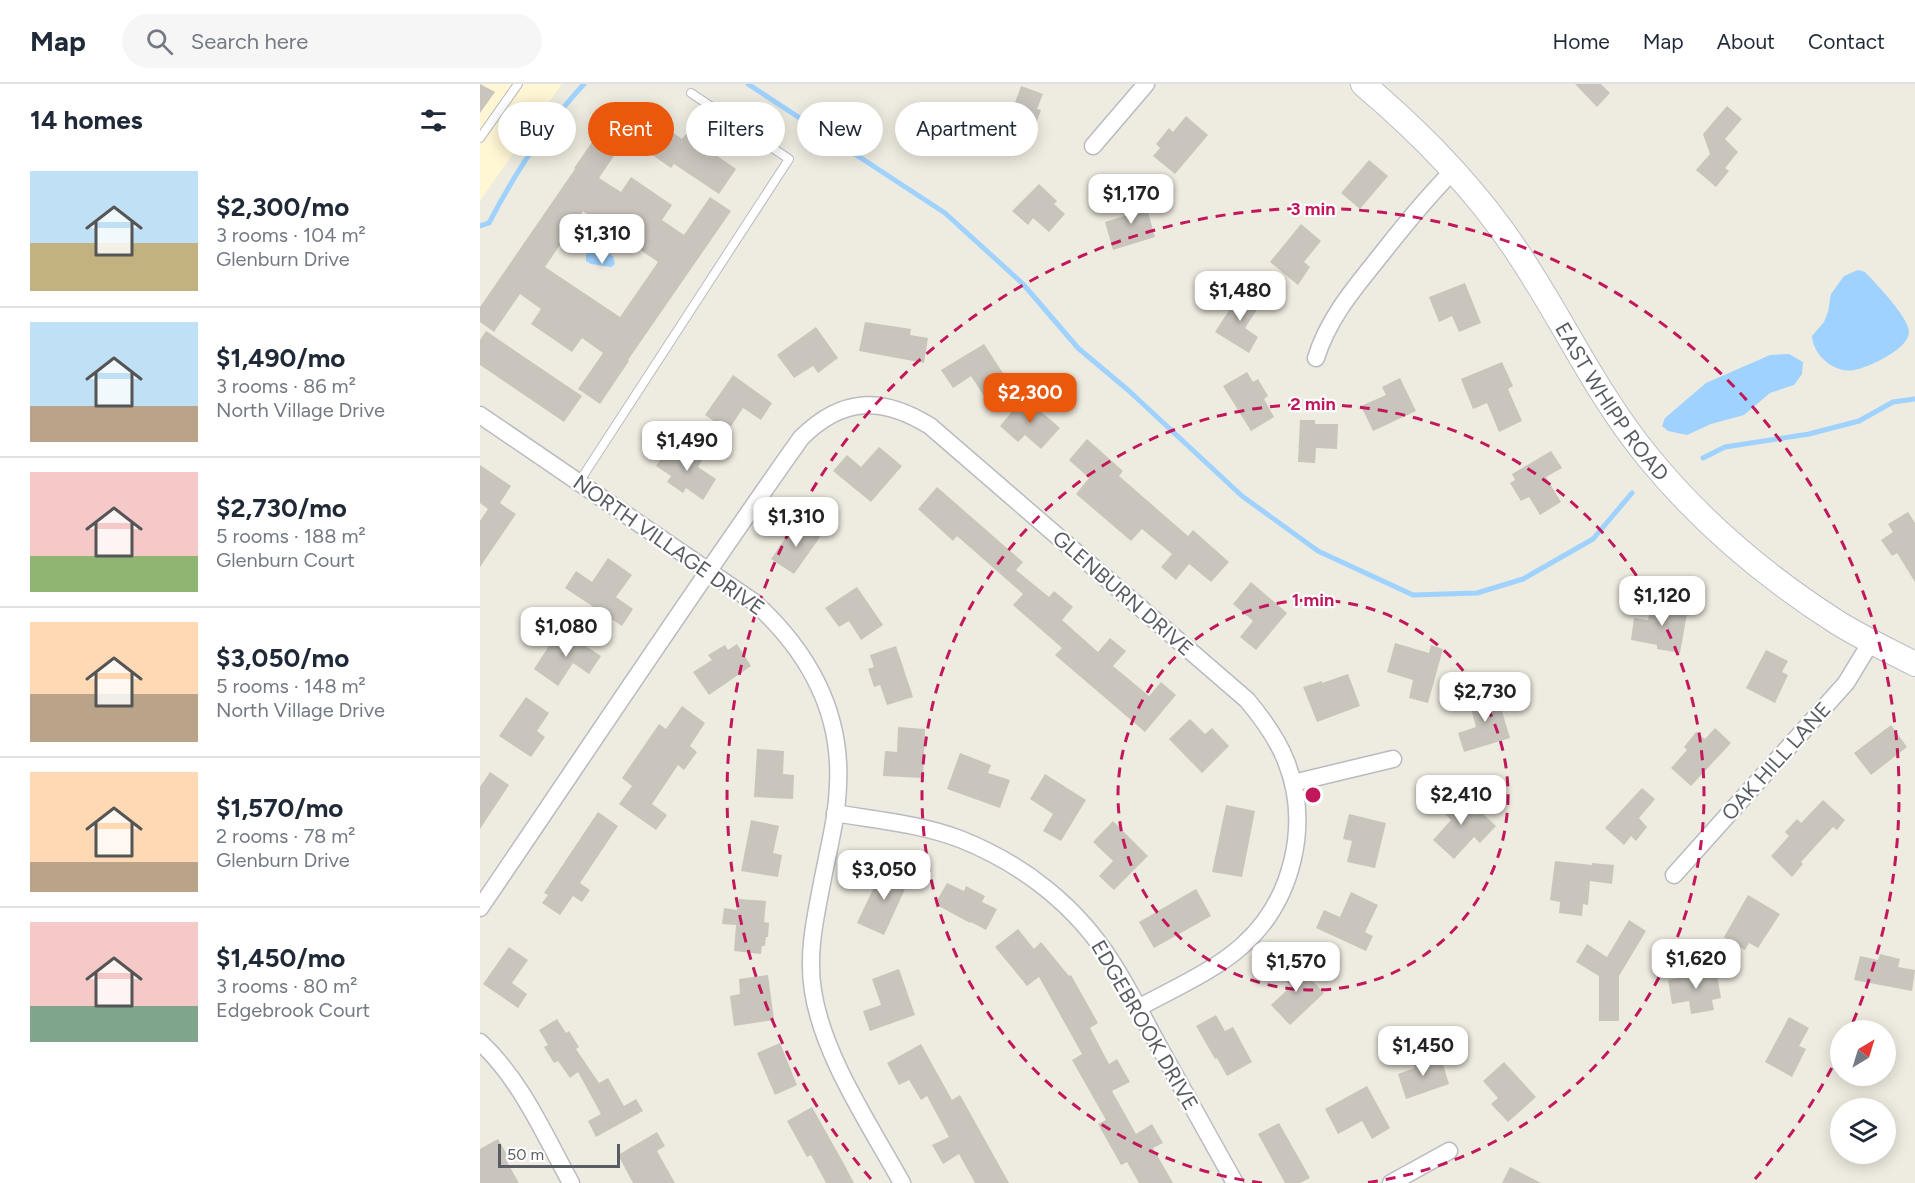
<!DOCTYPE html>
<html lang="en">
<head>
<meta charset="utf-8">
<style>
  body { margin:0; font-family:Figtree,sans-serif; background:#f6f6f7; color:#1f2937; height:100vh; display:flex; flex-direction:column; font-size:22px; white-space:nowrap }
  * { box-sizing:border-box; margin:0 }
  p { font-size:20px; color:#747a83 }
  .icon { flex:none; width:33px; height:33px; fill:none; stroke:currentColor; stroke-width:2; stroke-linecap:round; stroke-linejoin:round }
  .map { position:relative; flex:1; overflow:hidden }
  .details { display:flex; flex-direction:column; background:#fff; width:480px }
  .details>* { flex:none }
  .hud { position:absolute; left:18px; top:18px; width:570px; height:54px; display:flex; gap:12px }
  .needle { width:39px; rotate:38deg }
  .controls { position:absolute; left:1350px; top:936px; display:grid; gap:12px }
  .controls a { display:grid; place-items:center; width:66px; height:66px; border-radius:50%; background:#fff; box-shadow:0 3px 15px #0003; font-size:30px }
  .scale { position:absolute; left:18px; bottom:15px; width:122px; box-sizing:border-box; padding-left:6px; border:3px solid #595d63; border-top:0; font-size:16px; line-height:21px; white-space:nowrap; color:#595d63; -webkit-text-stroke:4px #fff; paint-order:stroke }
  .price { position:absolute; translate:-50% -51px; padding:0 14px; border-radius:12px; background:#fff; color:#222; font-size:20px; line-height:39px; filter:drop-shadow(0 2px 3px #0008) }
  .price::after { content:''; position:absolute; left:50%; top:36px; width:18px; height:14px; margin-left:-9px; background:inherit; clip-path:polygon(0 0,100% 0,50% 100%) }
  .price.on { background:#ea580c; color:#fff }
  ul { padding:0; list-style:none }
  li { display:flex; align-items:center; gap:18px; height:150px; padding:0 30px }
  li+li { border-top:2px solid #e0e1e3 }
  li span { display:grid; place-items:center; flex:none; width:168px; height:120px; border-radius:0px; color:#555 }
  li>.icon { margin-inline-start:auto }
  span .icon { width:72px; height:72px; fill:#fffc; stroke-width:1 }
  li b { font-size:26px }
  h2 { display:flex; justify-content:space-between; align-items:center; height:72px; padding:0 30px; font-size:26px }
  .chip { padding:0 21px; border-radius:27px; background:#fff; box-shadow:0 3px 15px #0003; font-size:21px; line-height:54px }
  .chip.on { background:#ea580c; color:#fff }
  header { display:flex; align-items:center; gap:36px; box-sizing:border-box; height:84px; padding:0 30px; background:#fff; border-bottom:2px solid #e0e1e3 }
  header strong { font-size:28px }
  nav { display:flex; gap:33px; margin-inline-start:auto; font-size:21px }
  .search { width:420px; height:54px; background:#f6f6f7; display:flex; align-items:center; gap:15px; box-sizing:border-box; padding:0 21px; border-radius:33px; color:#747a83; font-size:22px }
  main { display:flex; flex:1; min-height:0 }
  .map>svg:first-child { display:block }
  .commercial { fill:#fff6d4 }
  .water { fill:#9fd2ff }
  .lines { fill:none; stroke-linecap:round; stroke-linejoin:round }
  .stream { stroke:#9fd2ff; stroke-width:5 }
  .building { fill:#c9c5bd; fill-rule:evenodd }
  .lane-casing { stroke:#b8bbc1; stroke-width:10 }
  .street-casing { stroke:#b8bbc1; stroke-width:19 }
  .secondary-casing { stroke:#b9bdc4; stroke-width:26 }
  .lane { stroke:#fff; stroke-width:8 }
  .street { stroke:#fff; stroke-width:16 }
  .secondary { stroke:#fff; stroke-width:24 }
  .ring { fill:none; stroke:#c2185b; stroke-width:3; stroke-dasharray:10 8 }
  .labels { text-anchor:middle; dominant-baseline:central; stroke-width:4.5; stroke-linejoin:round; paint-order:stroke }
  .street-label { font-size:21px; fill:#595d63; stroke:#fff }
  .centre { fill:#c2185b; stroke:#fff; stroke-width:3 }
  .ring-label { font-size:18px; text-anchor:middle; font-weight:bold; fill:#c2185b; stroke:#fff; stroke-width:4.5; stroke-linejoin:round; paint-order:stroke }
</style>
</head>
<body>
<header>
<strong>Map</strong>
<div class="search"><svg class="icon" aria-label="search" viewBox="0 0 24 24"><circle cx="10" cy="10" r="6"/><path d="M15 15l6 6"/></svg>Search here</div>
<nav><a>Home</a><a>Map</a><a>About</a><a>Contact</a></nav>
</header>
<main>
<section class="details">
<h2>14 homes<svg class="icon" aria-label="filters" viewBox="0 0 24 24"><path d="M4 7h16M4 17h16"/><circle cx="9" cy="7" r="2"/><circle cx="15" cy="17" r="2"/></svg></h2>
<ul>
<li><span style="background:linear-gradient(#bfe0f5 60%,#c2b280 0)"><svg class="icon" aria-label="home" viewBox="0 0 24 24"><path d="M3 11l9-7 9 7M6 9v11h12V9"/></svg></span><div><b>$2,300/mo</b><p>3 rooms · 104 m²</p><p>Glenburn Drive</p></div></li>
<li><span style="background:linear-gradient(#bfe0f5 70%,#b9a48a 0)"><svg class="icon" aria-label="home" viewBox="0 0 24 24"><path d="M3 11l9-7 9 7M6 9v11h12V9"/></svg></span><div><b>$1,490/mo</b><p>3 rooms · 86 m²</p><p>North Village Drive</p></div></li>
<li><span style="background:linear-gradient(#f6c9c9 70%,#8fb573 0)"><svg class="icon" aria-label="home" viewBox="0 0 24 24"><path d="M3 11l9-7 9 7M6 9v11h12V9"/></svg></span><div><b>$2,730/mo</b><p>5 rooms · 188 m²</p><p>Glenburn Court</p></div></li>
<li><span style="background:linear-gradient(#ffd9b3 60%,#b9a48a 0)"><svg class="icon" aria-label="home" viewBox="0 0 24 24"><path d="M3 11l9-7 9 7M6 9v11h12V9"/></svg></span><div><b>$3,050/mo</b><p>5 rooms · 148 m²</p><p>North Village Drive</p></div></li>
<li><span style="background:linear-gradient(#ffd9b3 75%,#b9a48a 0)"><svg class="icon" aria-label="home" viewBox="0 0 24 24"><path d="M3 11l9-7 9 7M6 9v11h12V9"/></svg></span><div><b>$1,570/mo</b><p>2 rooms · 78 m²</p><p>Glenburn Drive</p></div></li>
<li><span style="background:linear-gradient(#f6c9c9 70%,#7fa58c 0)"><svg class="icon" aria-label="home" viewBox="0 0 24 24"><path d="M3 11l9-7 9 7M6 9v11h12V9"/></svg></span><div><b>$1,450/mo</b><p>3 rooms · 80 m²</p><p>Edgebrook Court</p></div></li>
</ul>
</section>
<div class="map">
<svg width="1435" height="1099" viewBox="0 0 1435 1099">
  <rect width="100%" height="100%" fill="#eeebe0"/>
  <path class="commercial" d="M 0,0 L 82,0 L 0,117 Z"/>
  <g class="water">
    <path d="M 118,163 L 133,172 L 135,180 L 131,183 L 111,180 L 106,177 L 106,170 Z"/>
    <path d="M 1378,186 L 1385,188 C 1396,200 1428,232 1429,248 C 1429,265 1389,283 1375,286 C 1354,290 1333,271 1332,252 L 1344,238 L 1348,228 L 1351,210 L 1364,192 Z"/>
    <path d="M 1309,270 L 1323,278 L 1322,290 L 1314,301 L 1290,309 L 1264,331 L 1231,340 L 1207,351 L 1188,347 L 1182,342 L 1185,334 L 1226,299 L 1290,271 Z"/>
  </g>
  <g class="lines">
    <g class="stream">
      <path d="M 268,0 L 465,129 L 543,200 L 598,264 L 648,306 L 762,412 L 838,467 L 933,511 L 997,509 L 1043,495 L 1113,455 L 1152,409"/>
      <path d="M 0,142 L 9,139 C 35,89 66,41 104,0"/>
      <path d="M 1223,374 L 1245,363 L 1329,350 L 1379,337 L 1413,318 L 1435,315"/>
    </g>
  </g>
  <g class="building">
    <path d="M 0,0 L 15,8 L 0,29 Z"/>
    <path d="M 1095,0 L 1121,0 L 1130,9 L 1117,23 Z"/>
    <path d="M 541,2 L 563,10 L 557,25 L 561,26 L 553,48 L 550,47 L 545,63 L 522,55 Z"/>
    <path d="M 1247,22 L 1262,35 L 1245,55 L 1258,68 L 1245,84 L 1249,87 L 1236,103 L 1216,86 L 1230,70 L 1223,50 Z"/>
    <path d="M 159,25 L 202,55 L 206,50 L 256,85 L 239,110 L 194,80 L 191,84 L 142,50 Z"/>
    <path d="M 706,32 L 728,51 L 695,90 L 673,72 L 680,64 L 676,60 L 689,44 L 693,48 Z"/>
    <path d="M 123,42 L 144,57 L 119,94 L 141,108 L 151,93 L 192,121 L 182,136 L 204,151 L 230,113 L 251,127 L 148,276 L 149,277 L 120,320 L 98,305 L 123,269 L 102,254 L 92,268 L 51,240 L 61,225 L 40,210 L 14,248 L 0,238 L 0,223 L 95,85 L 94,84 ZM 103,127 L 178,178 L 140,233 L 65,183 Z"/>
    <path d="M 889,76 L 908,92 L 880,125 L 861,109 Z"/>
    <path d="M 559,100 L 577,117 L 574,120 L 585,130 L 569,148 L 553,134 L 548,141 L 532,127 Z"/>
    <path d="M 663,110 L 675,153 L 633,166 L 625,138 L 648,131 L 644,116 Z"/>
    <path d="M 821,140 L 841,157 L 824,178 L 830,183 L 818,201 L 790,178 Z"/>
    <path d="M 985,199 L 1001,239 L 979,248 L 972,232 L 959,238 L 949,213 Z"/>
    <path d="M 762,206 L 782,218 L 765,244 L 778,253 L 769,269 L 735,248 Z"/>
    <path d="M 385,238 L 431,245 L 430,251 L 448,254 L 444,279 L 379,267 Z"/>
    <path d="M 336,243 L 358,274 L 338,289 L 333,282 L 314,294 L 297,271 Z"/>
    <path d="M 6,247 L 102,312 L 84,338 L 0,281 L 0,256 Z"/>
    <path d="M 504,260 L 530,300 L 506,315 L 491,292 L 473,304 L 461,286 Z"/>
    <path d="M 1022,278 L 1033,302 L 1028,305 L 1042,337 L 1019,348 L 1007,319 L 993,325 L 981,295 Z"/>
    <path d="M 767,288 L 773,298 L 778,295 L 788,312 L 784,315 L 794,333 L 771,347 L 743,302 Z"/>
    <path d="M 253,291 L 292,319 L 281,336 L 263,324 L 248,347 L 225,331 Z"/>
    <path d="M 920,294 L 936,327 L 893,347 L 881,322 L 906,311 L 902,303 Z"/>
    <path d="M 544,313 L 580,344 L 561,365 L 545,351 L 538,358 L 520,342 Z"/>
    <path d="M 820,336 L 835,336 L 835,340 L 858,340 L 857,365 L 836,364 L 835,379 L 818,378 Z"/>
    <path d="M 607,355 L 643,387 L 639,392 L 708,452 L 713,446 L 749,478 L 731,498 L 709,480 L 696,496 L 681,483 L 692,470 L 662,445 L 651,457 L 596,410 L 609,394 L 589,376 Z"/>
    <path d="M 189,363 L 204,373 L 211,364 L 224,373 L 218,383 L 236,395 L 223,416 L 206,404 L 203,409 L 187,398 L 191,392 L 176,382 Z"/>
    <path d="M 399,363 L 422,382 L 391,418 L 353,387 L 367,371 L 381,383 Z"/>
    <path d="M 1071,367 L 1082,384 L 1066,393 L 1081,418 L 1060,431 L 1049,413 L 1041,417 L 1030,399 L 1035,396 L 1032,390 Z"/>
    <path d="M 0,381 L 31,402 L 20,419 L 36,430 L 0,483 L 0,437 L 8,425 L 0,419 Z"/>
    <path d="M 457,403 L 543,478 L 536,486 L 569,513 L 574,507 L 593,523 L 582,536 L 618,568 L 630,554 L 646,567 L 633,582 L 669,612 L 681,598 L 696,611 L 665,648 L 575,571 L 582,564 L 533,521 L 543,510 L 477,452 L 473,457 L 438,425 Z"/>
    <path d="M 1428,428 L 1435,439 L 1435,498 L 1417,469 L 1412,472 L 1401,456 L 1413,448 L 1408,440 Z"/>
    <path d="M 317,437 L 340,453 L 314,490 L 291,475 Z"/>
    <path d="M 128,474 L 152,491 L 136,513 L 153,525 L 142,542 L 85,504 L 96,487 L 112,498 Z"/>
    <path d="M 771,498 L 807,529 L 776,566 L 760,553 L 773,537 L 753,520 Z"/>
    <path d="M 377,503 L 403,541 L 381,556 L 369,537 L 359,543 L 345,524 Z"/>
    <path d="M 1171,518 L 1208,524 L 1200,569 L 1177,565 L 1177,561 L 1151,556 L 1154,534 L 1168,536 Z"/>
    <path d="M 80,545 L 121,572 L 109,590 L 93,579 L 78,602 L 54,585 Z"/>
    <path d="M 915,559 L 949,569 L 951,561 L 963,565 L 948,619 L 929,614 L 933,596 L 907,588 Z"/>
    <path d="M 257,560 L 271,582 L 229,611 L 213,588 L 232,576 L 228,571 L 245,561 L 248,566 Z"/>
    <path d="M 416,562 L 433,613 L 407,621 L 400,601 L 394,603 L 388,585 L 394,583 L 390,571 Z"/>
    <path d="M 1286,566 L 1308,577 L 1302,588 L 1308,591 L 1295,619 L 1266,604 Z"/>
    <path d="M 868,590 L 880,622 L 837,638 L 823,603 L 842,597 L 842,599 Z"/>
    <path d="M 1016,607 L 1030,654 L 984,668 L 978,649 L 996,643 L 988,614 Z"/>
    <path d="M 46,613 L 69,629 L 57,647 L 65,653 L 51,673 L 19,652 Z"/>
    <path d="M 202,622 L 225,639 L 210,662 L 217,668 L 204,686 L 198,681 L 172,720 L 187,731 L 176,746 L 139,720 L 152,702 L 142,694 L 179,640 L 186,645 Z"/>
    <path d="M 710,635 L 725,650 L 732,644 L 749,662 L 722,689 L 689,655 Z"/>
    <path d="M 1411,641 L 1427,663 L 1391,691 L 1374,669 Z"/>
    <path d="M 418,643 L 445,645 L 443,694 L 403,692 L 405,667 L 417,668 Z"/>
    <path d="M 1235,644 L 1251,659 L 1211,702 L 1191,684 L 1207,666 L 1204,663 L 1216,648 L 1225,655 Z"/>
    <path d="M 277,665 L 304,667 L 303,690 L 314,691 L 313,715 L 274,713 Z"/>
    <path d="M 480,669 L 511,681 L 508,689 L 530,696 L 520,724 L 467,705 Z"/>
    <path d="M 10,688 L 29,701 L 0,745 L 0,703 Z"/>
    <path d="M 565,690 L 606,716 L 581,757 L 563,747 L 573,730 L 550,715 Z"/>
    <path d="M 1162,704 L 1175,715 L 1159,734 L 1167,743 L 1156,757 L 1151,752 L 1144,761 L 1125,744 Z"/>
    <path d="M 971,707 L 996,731 L 1000,727 L 1016,742 L 1000,759 L 994,753 L 974,775 L 953,756 L 971,736 L 957,722 Z"/>
    <path d="M 1343,716 L 1365,736 L 1357,746 L 1353,743 L 1321,778 L 1323,780 L 1312,793 L 1291,772 L 1309,752 L 1305,748 L 1317,735 L 1321,739 Z"/>
    <path d="M 746,721 L 775,727 L 762,793 L 732,788 Z"/>
    <path d="M 118,728 L 138,742 L 100,799 L 110,806 L 102,818 L 93,812 L 80,831 L 62,819 L 68,811 L 64,809 Z"/>
    <path d="M 869,730 L 906,739 L 895,784 L 867,778 L 872,757 L 863,755 Z"/>
    <path d="M 271,736 L 299,742 L 293,769 L 302,771 L 298,793 L 261,787 Z"/>
    <path d="M 633,737 L 668,772 L 634,806 L 619,792 L 633,777 L 613,758 Z"/>
    <path d="M 1075,777 L 1112,781 L 1112,779 L 1134,781 L 1132,800 L 1110,797 L 1108,821 L 1103,820 L 1102,832 L 1079,829 L 1080,818 L 1070,816 Z"/>
    <path d="M 404,782 L 430,794 L 404,851 L 377,839 Z"/>
    <path d="M 467,799 L 484,807 L 486,802 L 505,812 L 502,818 L 517,825 L 506,846 L 491,838 L 490,839 L 455,820 Z"/>
    <path d="M 716,805 L 731,832 L 674,864 L 659,838 Z"/>
    <path d="M 871,808 L 898,821 L 885,848 L 893,852 L 886,867 L 836,844 L 844,826 L 860,833 Z"/>
    <path d="M 1268,811 L 1300,830 L 1278,864 L 1269,859 L 1265,866 L 1244,853 Z"/>
    <path d="M 259,815 L 286,817 L 284,838 L 289,839 L 288,853 L 286,853 L 285,862 L 282,862 L 281,870 L 254,867 L 256,841 L 242,840 L 244,824 L 257,826 Z"/>
    <path d="M 1149,836 L 1166,847 L 1139,892 L 1139,937 L 1119,937 L 1119,892 L 1096,878 L 1107,860 L 1127,873 Z"/>
    <path d="M 538,845 L 554,865 L 561,858 L 589,892 L 591,891 L 618,939 L 610,944 L 629,980 L 637,975 L 650,998 L 632,1007 L 656,1050 L 672,1040 L 683,1059 L 673,1064 L 693,1099 L 659,1099 L 647,1078 L 641,1081 L 618,1040 L 626,1036 L 592,976 L 602,970 L 559,893 L 547,902 L 515,863 Z"/>
    <path d="M 29,863 L 48,876 L 32,899 L 47,910 L 38,924 L 3,900 Z"/>
    <path d="M 1400,870 L 1420,875 L 1418,883 L 1435,886 L 1432,907 L 1374,896 L 1380,872 L 1398,876 Z"/>
    <path d="M 812,875 L 844,909 L 810,941 L 791,921 L 811,902 L 798,888 Z"/>
    <path d="M 419,885 L 435,931 L 390,947 L 383,927 L 401,921 L 392,895 Z"/>
    <path d="M 1236,885 L 1241,914 L 1232,916 L 1234,926 L 1211,930 L 1209,917 L 1192,920 L 1188,896 L 1204,893 L 1204,890 Z"/>
    <path d="M 288,891 L 294,936 L 254,942 L 250,912 L 260,910 L 259,895 Z"/>
    <path d="M 736,931 L 745,947 L 753,943 L 772,978 L 747,992 L 737,974 L 735,975 L 716,942 Z"/>
    <path d="M 1309,933 L 1329,944 L 1319,962 L 1326,965 L 1312,993 L 1285,978 Z"/>
    <path d="M 77,935 L 86,949 L 89,947 L 99,963 L 96,965 L 119,999 L 128,994 L 144,1022 L 156,1015 L 163,1027 L 116,1053 L 108,1037 L 121,1030 L 98,988 L 90,994 L 78,977 L 74,979 L 64,963 L 68,961 L 59,946 Z"/>
    <path d="M 300,959 L 317,1001 L 295,1011 L 277,969 Z"/>
    <path d="M 441,960 L 472,1016 L 480,1011 L 529,1099 L 495,1099 L 479,1070 L 463,1080 L 452,1061 L 469,1053 L 447,1012 L 441,1016 L 429,996 L 419,1001 L 407,979 Z"/>
    <path d="M 950,969 L 954,980 L 962,977 L 969,1000 L 926,1015 L 918,990 L 935,984 L 932,975 Z"/>
    <path d="M 1024,978 L 1056,1013 L 1028,1038 L 1011,1020 L 1018,1014 L 1003,997 Z"/>
    <path d="M 887,1002 L 910,1044 L 892,1055 L 882,1037 L 858,1050 L 845,1025 Z"/>
    <path d="M 332,1023 L 364,1080 L 374,1099 L 346,1099 L 331,1071 L 327,1073 L 307,1037 Z"/>
    <path d="M 799,1039 L 830,1094 L 820,1099 L 805,1099 L 778,1050 Z"/>
    <path d="M 177,1048 L 185,1062 L 177,1067 L 195,1099 L 153,1099 L 138,1071 Z"/>
    <path d="M 18,1055 L 29,1074 L 26,1076 L 39,1099 L 0,1099 L 0,1065 Z"/>
    <path d="M 1030,1083 L 1061,1099 L 1022,1099 Z"/>
  </g>
  <g class="lines">
    <g class="lane-casing">
      <g id="lane">
        <path d="M 0,54 L 38,0"/>
        <path d="M 99,398 L 309,75 L 211,9"/>
      </g>
    </g>
    <g class="street-casing">
      <g id="street">
        <path d="M 613,62 L 666,0"/>
        <path d="M 836,274 C 849,232 877,201 904,167 C 926,139 948,112 973,87"/>
        <path d="M 0,331 L 274,518 C 327,566 362,627 358,701 C 357,734 348,767 342,799 C 335,835 327,870 333,907 C 343,972 390,1041 422,1099"/>
        <path d="M 813,699 L 913,675"/>
        <path d="M 355,729 C 396,736 441,740 480,755 C 543,780 597,822 633,880 C 649,905 663,933 677,959 C 703,1006 729,1052 755,1099"/>
        <path d="M 1194,791 L 1366,599 L 1391,558"/>
        <path d="M 0,824 C 107,667 211,509 321,354 C 362,313 402,312 450,342 L 767,616 C 783,635 797,654 806,677 C 831,740 813,816 763,861 C 736,886 691,906 658,924"/>
        <path d="M 0,958 C 41,996 64,1050 91,1099"/>
        <path d="M 911,1099 L 969,1067"/>
      </g>
    </g>
    <g class="secondary-casing">
      <g id="secondary">
        <path id="s1" d="M 883,0 C 941,49 994,103 1036,166 C 1082,234 1116,310 1168,373 C 1221,438 1285,492 1355,537 C 1380,553 1408,566 1435,580"/>
      </g>
    </g>
    <use href="#lane" class="lane"/>
    <use href="#street" class="street"/>
    <use href="#secondary" class="secondary"/>
  </g>
  <g class="ring">
    <circle cx="833" cy="711" r="195"/>
    <path d="M782 1099A391 391 0 1 1 884 1099"/>
    <path d="M1360 968A586 586 0 0 1 1275 1095M391 1095A586 586 0 1 1 1370 945"/>
  </g>
  <g class="labels">
    <g class="street-label">
      <text stroke="none"><textPath href="#s1" startOffset="406">EAST WHIPP ROAD</textPath></text>
      <text transform="translate(189 461) rotate(35)">NORTH VILLAGE DRIVE</text>
      <text transform="translate(643 509) rotate(41)">GLENBURN DRIVE</text>
      <text transform="translate(1296 677) rotate(-48)">OAK HILL LANE</text>
      <text transform="translate(665 941) rotate(60)">EDGEBROOK DRIVE</text>
    </g>
  </g>
  <circle cx="833" cy="711" r="9" class="centre"/>
  <g class="ring-label">
    <text x="833" y="131">3 min</text>
    <text x="833" y="326">2 min</text>
    <text x="833" y="522">1 min</text>
  </g>
</svg>
<div class="controls">
<a><svg class="needle" viewBox="-14 -14 28 28"><path d="M0-13l5 13h-10z" fill="#e53935"/><path d="M0 13l5-13h-10z" fill="#747a83"/></svg></a>
<a><svg class="icon" aria-label="layers" viewBox="0 0 24 24"><path d="M12 4l9 5-9 5-9-5zM3 14l9 5 9-5"/></svg></a>
</div>
<div class="scale">50 m</div>
<b class="price" style="left:651px;top:141px">$1,170</b>
<b class="price" style="left:122px;top:181px">$1,310</b>
<b class="price" style="left:760px;top:238px">$1,480</b>
<b class="price on" style="left:550px;top:340px">$2,300</b>
<b class="price" style="left:207px;top:388px">$1,490</b>
<b class="price" style="left:316px;top:464px">$1,310</b>
<b class="price" style="left:1182px;top:543px">$1,120</b>
<b class="price" style="left:86px;top:574px">$1,080</b>
<b class="price" style="left:1005px;top:639px">$2,730</b>
<b class="price" style="left:981px;top:742px">$2,410</b>
<b class="price" style="left:404px;top:817px">$3,050</b>
<b class="price" style="left:1216px;top:906px">$1,620</b>
<b class="price" style="left:816px;top:909px">$1,570</b>
<b class="price" style="left:943px;top:993px">$1,450</b>
<div class="hud">
<a class="chip">Buy</a>
<a class="chip on">Rent</a>
<a class="chip">Filters</a>
<a class="chip">New</a>
<a class="chip">Apartment</a>
</div>
</div>
</main>
</body>
</html>
